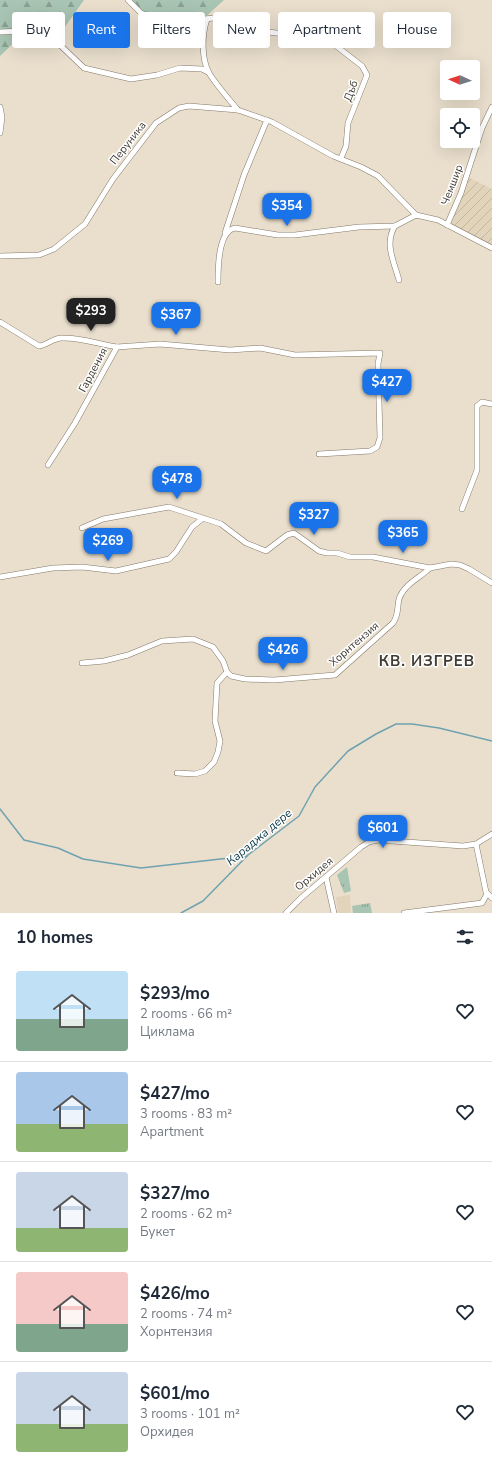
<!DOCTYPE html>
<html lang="en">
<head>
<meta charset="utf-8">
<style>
  body { margin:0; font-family:"Nunito Sans",sans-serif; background:#f6f6f7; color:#1f2937; height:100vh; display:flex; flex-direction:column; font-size:15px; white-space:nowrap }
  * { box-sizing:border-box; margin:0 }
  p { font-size:13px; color:#747a83 }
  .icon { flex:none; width:22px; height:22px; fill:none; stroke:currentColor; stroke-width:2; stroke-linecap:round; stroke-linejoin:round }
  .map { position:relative; height:913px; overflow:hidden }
  .drawer { display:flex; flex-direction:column; background:#fff; flex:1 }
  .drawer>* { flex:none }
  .top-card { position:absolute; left:12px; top:12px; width:468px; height:36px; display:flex; gap:8px }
  .needle { width:26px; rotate:273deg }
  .buttons { position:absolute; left:440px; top:60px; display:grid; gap:8px }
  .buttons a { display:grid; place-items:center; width:40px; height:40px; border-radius:4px; background:#fff; box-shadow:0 4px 16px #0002; font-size:20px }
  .price { position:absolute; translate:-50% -34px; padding:0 9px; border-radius:8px; background:#1a73e8; color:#fff; font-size:13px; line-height:26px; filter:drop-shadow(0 1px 2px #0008) }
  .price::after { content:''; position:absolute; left:50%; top:24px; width:12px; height:9px; margin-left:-6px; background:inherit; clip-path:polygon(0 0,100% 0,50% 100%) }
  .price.selected { background:#222; color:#fff }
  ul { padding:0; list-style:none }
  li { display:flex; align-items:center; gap:12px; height:100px; padding:0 16px }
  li+li { border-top:1px solid #e0e1e3 }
  li span { display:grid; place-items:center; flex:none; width:112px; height:80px; border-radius:4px; color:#555 }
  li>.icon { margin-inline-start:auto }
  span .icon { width:48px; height:48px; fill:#fffc; stroke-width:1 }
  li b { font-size:17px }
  h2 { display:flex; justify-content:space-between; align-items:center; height:48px; padding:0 16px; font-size:17px }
  .chip { padding:0 14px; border-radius:4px; background:#fff; box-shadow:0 4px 16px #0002; font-size:14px; line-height:36px }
  .chip.selected { background:#1a73e8; color:#fff }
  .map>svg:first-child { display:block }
  .built { fill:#e2d4bb }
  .industrial { fill:url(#industrial-furrows) }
  .forest { fill:url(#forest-firs) }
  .park { fill:url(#park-tufts) }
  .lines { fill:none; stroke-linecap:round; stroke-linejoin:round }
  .stream { stroke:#6fa2b1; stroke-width:1.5 }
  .street-casing { stroke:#837969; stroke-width:6 }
  .street { stroke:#fff; stroke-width:5 }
  .labels { text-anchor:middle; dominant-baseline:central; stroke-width:3; stroke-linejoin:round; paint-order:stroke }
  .street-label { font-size:11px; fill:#403b34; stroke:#fff }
  .water-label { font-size:12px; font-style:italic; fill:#053743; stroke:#fff }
  .district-label { font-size:15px; font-weight:bold; letter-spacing:1px; fill:#403b34; stroke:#fff }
</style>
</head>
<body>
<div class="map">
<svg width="492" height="913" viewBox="0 0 492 913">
  <defs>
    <pattern id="industrial-furrows" width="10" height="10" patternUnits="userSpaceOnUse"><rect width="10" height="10" fill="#e2d4bb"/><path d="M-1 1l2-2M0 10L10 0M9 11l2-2" fill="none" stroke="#c3b7a1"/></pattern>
    <pattern id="forest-firs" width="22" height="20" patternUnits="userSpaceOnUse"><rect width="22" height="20" fill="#a8c4b2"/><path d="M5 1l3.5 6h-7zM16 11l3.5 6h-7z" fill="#8aa092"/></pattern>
    <pattern id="park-tufts" width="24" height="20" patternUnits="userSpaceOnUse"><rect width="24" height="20" fill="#a8c4b2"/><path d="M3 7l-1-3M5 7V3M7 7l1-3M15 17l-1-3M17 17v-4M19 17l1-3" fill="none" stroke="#8aa092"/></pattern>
  </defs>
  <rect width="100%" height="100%" fill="#eadfcd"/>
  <path class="built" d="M 350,895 L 351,913 L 338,913 L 336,897 Z"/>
  <path class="industrial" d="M 468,177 L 492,189 L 492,248 L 447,225 Z"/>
  <g class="forest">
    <path d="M 0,0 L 84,0 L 55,41 L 22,35 L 0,56 Z"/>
    <path d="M 128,0 L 224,0 L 203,19 L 184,24 L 153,22 Z"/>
  </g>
  <g class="park">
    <path d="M 347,867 L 351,891 L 344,893 L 337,875 Z"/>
    <path d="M 370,903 L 372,913 L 353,913 L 352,906 Z"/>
  </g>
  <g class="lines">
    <g class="stream">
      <path d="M 0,809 L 24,840 L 58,848 L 83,859 L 141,868 L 247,856"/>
      <path d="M 181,913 L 203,901 L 248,855 L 299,816 L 315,787 L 348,751 L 376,734 L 396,724 L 412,724 L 439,728 L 492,741"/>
    </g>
    <g class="street-casing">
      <g id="street">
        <path d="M 128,0 L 141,13 L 157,19 L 183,22 L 213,18 L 259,29 L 268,32 L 326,39 L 331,42 L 362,66 L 367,75 L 348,123 L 346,146 L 341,158"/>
        <path d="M 207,19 C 202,34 201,58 209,73 C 217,86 228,98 238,110"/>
        <path d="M 0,32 L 25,31 L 48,38 L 59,44 L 84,68 L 131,79 L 157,75 L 180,68 L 202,69 L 208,72"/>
        <path d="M 0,107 L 2,117 L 0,133"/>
        <path d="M 447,225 L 461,193 L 482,128 L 492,107"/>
        <path d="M 395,226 C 384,243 394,262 399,280"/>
        <path d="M 225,233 L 244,175 L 267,120"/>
        <path d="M 0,256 L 39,255 L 54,249 L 85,224 L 113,179 L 156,123 L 179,108 L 189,106 L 238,110 L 272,122 L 333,156 L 361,167 L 378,176 L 416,215"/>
        <path d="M 218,282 C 218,268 218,231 235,228 L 278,235 L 295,235 L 359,227 L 395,226 L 416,215 L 438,220 L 492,248"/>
        <path d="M 0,322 L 39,346 C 48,345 54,337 63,338 C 82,338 99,344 117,347"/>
        <path d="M 48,465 L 75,423 L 117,347 L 160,344 L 230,350 L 260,348 L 295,355 L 380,353 L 378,364 L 380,438 L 377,447 L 370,451 L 319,454"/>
        <path d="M 462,509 L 477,470 L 477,406 L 482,402 L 492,404"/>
        <path d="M 82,528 L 103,519 L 169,507 L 221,524 L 246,543 L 266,551 L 287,535 L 294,533 L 319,551 L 327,553 L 337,553 L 350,557 L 373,557 L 430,568 L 451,564 L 460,565 L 469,569 L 492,583"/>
        <path d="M 0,577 L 53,568 L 82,567 L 116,571 L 169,559 L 176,552 L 192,527 L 202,519"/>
        <path d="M 82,663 L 104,661 L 128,655 L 162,641 L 193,639 L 213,647 L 223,661 L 227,672"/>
        <path d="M 177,773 L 195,774 L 205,771 L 214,762 L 218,752 L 220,741 L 215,721 L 217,683 L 227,672 L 231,676 L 245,679 L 274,680 L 335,675 L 393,623 C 399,615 397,607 399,599 C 404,584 420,578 430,568"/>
        <path d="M 476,844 L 486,892 L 492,898"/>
        <path d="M 326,877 L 334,913"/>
        <path d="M 286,913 L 301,898 L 361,847 L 369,842 L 378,840 L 463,846 L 476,844 L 492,834"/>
        <path d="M 404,913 L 482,903 L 487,894"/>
      </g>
    </g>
    <use href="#street" class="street"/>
  </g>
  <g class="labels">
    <g class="street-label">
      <text transform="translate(351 91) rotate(-69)">Дъб</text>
      <text transform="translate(128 143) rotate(-52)">Перуника</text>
      <text transform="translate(452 185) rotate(-69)">Чемшир</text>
      <text transform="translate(93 370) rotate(-62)">Гардения</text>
      <text transform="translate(354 644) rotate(-41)">Хорнтензия</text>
      <text transform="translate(314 874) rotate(-40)">Орхидея</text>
    </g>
    <g class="water-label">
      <text transform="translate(259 837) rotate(-40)">Караджа дере</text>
    </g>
    <g class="district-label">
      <text x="427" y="661">КВ. ИЗГРЕВ</text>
    </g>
  </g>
</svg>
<div class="buttons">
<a><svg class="needle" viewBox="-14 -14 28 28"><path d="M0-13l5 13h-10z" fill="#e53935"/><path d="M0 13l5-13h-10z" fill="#747a83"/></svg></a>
<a><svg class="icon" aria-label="locate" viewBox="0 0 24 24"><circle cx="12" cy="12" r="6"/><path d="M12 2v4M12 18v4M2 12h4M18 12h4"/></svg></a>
</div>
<b class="price" style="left:287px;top:227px">$354</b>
<b class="price selected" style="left:91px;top:332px">$293</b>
<b class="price" style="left:176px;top:336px">$367</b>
<b class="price" style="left:387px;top:403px">$427</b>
<b class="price" style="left:177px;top:500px">$478</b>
<b class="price" style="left:314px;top:536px">$327</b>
<b class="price" style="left:403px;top:554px">$365</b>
<b class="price" style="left:108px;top:562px">$269</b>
<b class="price" style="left:283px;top:671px">$426</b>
<b class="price" style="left:383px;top:849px">$601</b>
<div class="top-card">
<a class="chip">Buy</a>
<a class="chip selected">Rent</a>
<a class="chip">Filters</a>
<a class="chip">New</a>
<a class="chip">Apartment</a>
<a class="chip">House</a>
</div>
</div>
<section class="drawer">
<h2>10 homes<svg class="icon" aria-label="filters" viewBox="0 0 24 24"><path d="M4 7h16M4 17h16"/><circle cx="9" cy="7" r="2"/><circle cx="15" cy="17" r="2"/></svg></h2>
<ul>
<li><span style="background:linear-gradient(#bfe0f5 60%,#7fa58c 0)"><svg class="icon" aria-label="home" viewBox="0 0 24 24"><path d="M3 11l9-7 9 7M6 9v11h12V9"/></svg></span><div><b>$293/mo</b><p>2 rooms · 66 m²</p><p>Циклама</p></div><svg class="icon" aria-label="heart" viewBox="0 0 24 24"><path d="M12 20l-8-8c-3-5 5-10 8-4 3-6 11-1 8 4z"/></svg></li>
<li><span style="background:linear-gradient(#a9c7e8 65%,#8fb573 0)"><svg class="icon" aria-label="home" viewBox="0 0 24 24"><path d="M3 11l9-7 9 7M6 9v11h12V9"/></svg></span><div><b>$427/mo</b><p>3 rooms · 83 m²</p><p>Apartment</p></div><svg class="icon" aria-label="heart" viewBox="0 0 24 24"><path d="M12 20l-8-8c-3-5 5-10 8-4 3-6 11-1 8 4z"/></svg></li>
<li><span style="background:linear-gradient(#c9d6e8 70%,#8fb573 0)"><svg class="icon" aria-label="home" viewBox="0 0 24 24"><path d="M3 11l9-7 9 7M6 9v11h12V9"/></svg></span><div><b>$327/mo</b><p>2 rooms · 62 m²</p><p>Букет</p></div><svg class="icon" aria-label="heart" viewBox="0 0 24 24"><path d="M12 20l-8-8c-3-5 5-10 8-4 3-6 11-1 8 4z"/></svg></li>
<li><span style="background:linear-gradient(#f6c9c9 65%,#7fa58c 0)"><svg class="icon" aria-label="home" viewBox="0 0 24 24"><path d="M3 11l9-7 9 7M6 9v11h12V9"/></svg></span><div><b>$426/mo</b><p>2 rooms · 74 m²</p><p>Хорнтензия</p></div><svg class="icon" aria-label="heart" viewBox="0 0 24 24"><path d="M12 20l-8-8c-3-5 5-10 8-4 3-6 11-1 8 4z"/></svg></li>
<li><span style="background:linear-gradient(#c9d6e8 65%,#8fb573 0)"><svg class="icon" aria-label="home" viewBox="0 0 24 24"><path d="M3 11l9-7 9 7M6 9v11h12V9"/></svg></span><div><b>$601/mo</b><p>3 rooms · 101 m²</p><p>Орхидея</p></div><svg class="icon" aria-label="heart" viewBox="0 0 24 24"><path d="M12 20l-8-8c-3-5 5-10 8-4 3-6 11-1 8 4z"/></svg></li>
</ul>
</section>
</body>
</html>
